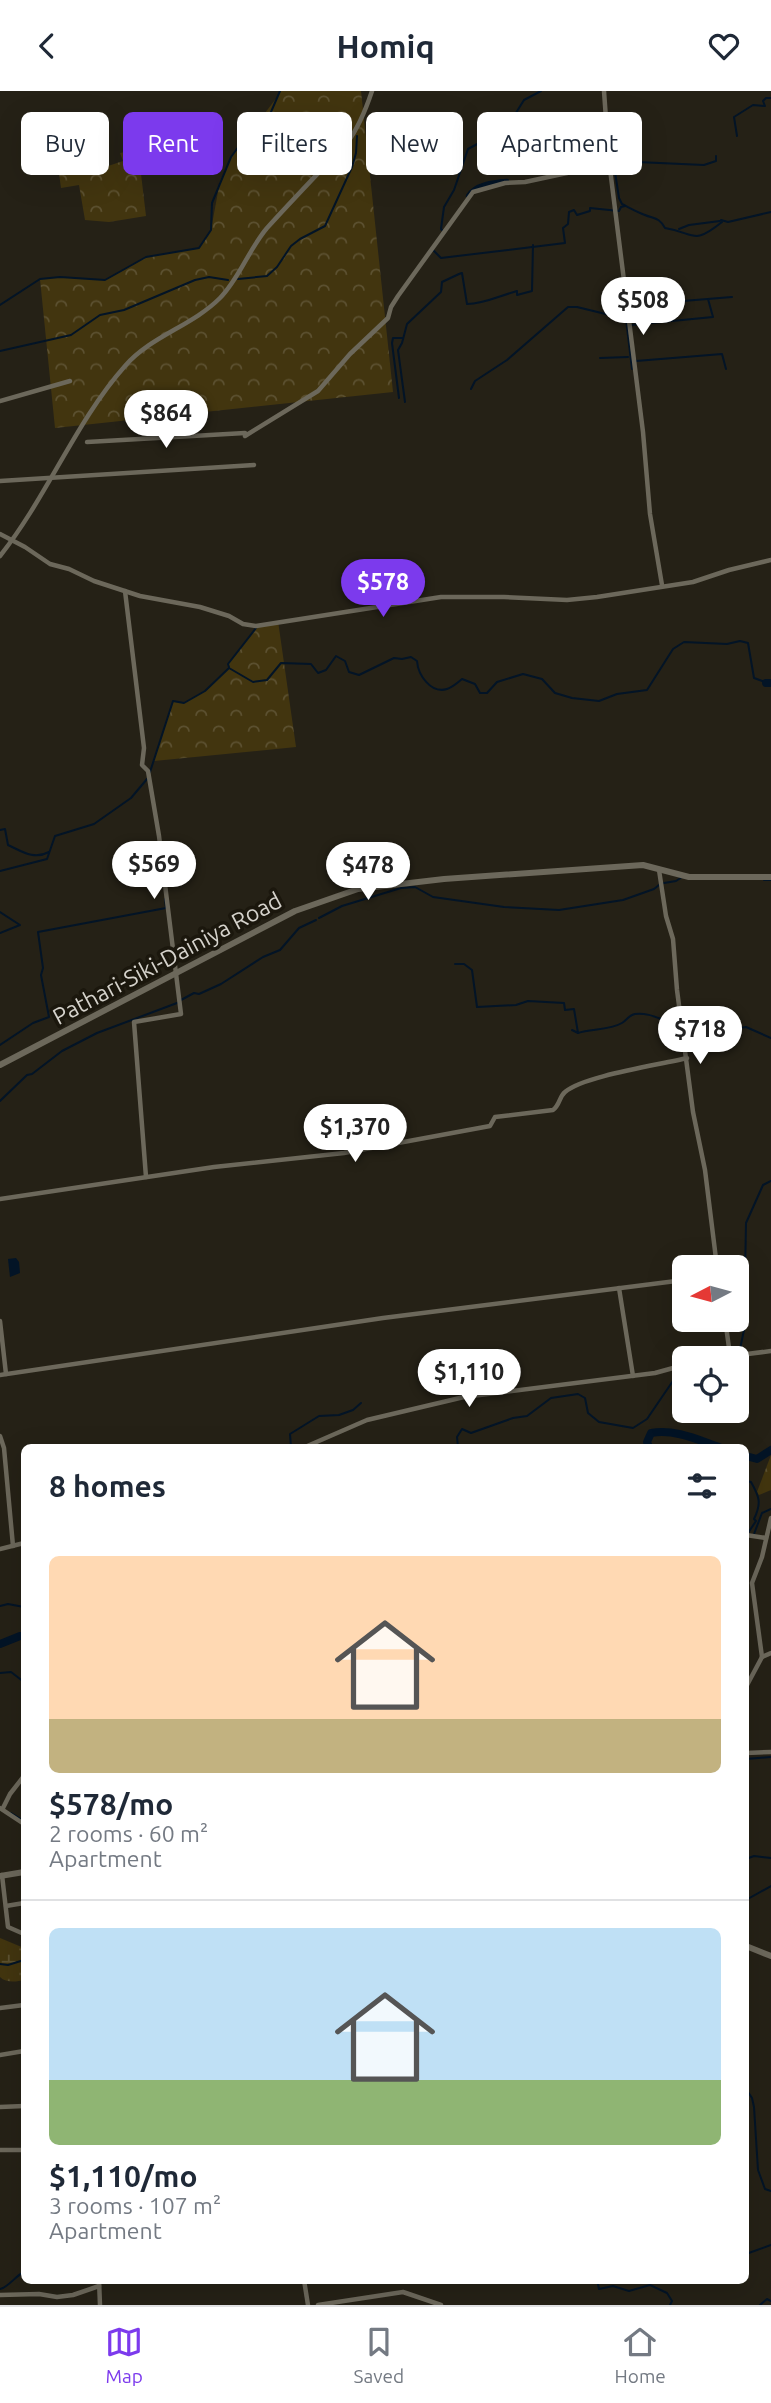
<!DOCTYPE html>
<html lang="en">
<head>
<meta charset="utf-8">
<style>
  body { margin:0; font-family:Ubuntu,sans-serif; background:#f2f2f3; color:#1f2937; height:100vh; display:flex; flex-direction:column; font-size:26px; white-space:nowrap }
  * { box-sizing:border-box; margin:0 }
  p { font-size:23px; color:#747a83 }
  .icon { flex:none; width:38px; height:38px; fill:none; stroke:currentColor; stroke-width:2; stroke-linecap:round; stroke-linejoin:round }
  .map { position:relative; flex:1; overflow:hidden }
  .drawer { position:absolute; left:21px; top:1353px; width:728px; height:840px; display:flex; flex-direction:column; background:#fff; border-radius:10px; box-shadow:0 7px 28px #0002 }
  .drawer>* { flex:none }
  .guide { position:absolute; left:21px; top:21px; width:730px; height:63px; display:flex; gap:14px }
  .needle { width:46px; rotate:264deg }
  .fabs { position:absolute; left:672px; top:1164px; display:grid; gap:14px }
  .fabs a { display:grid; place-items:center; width:77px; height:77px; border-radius:10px; background:#fff; box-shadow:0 7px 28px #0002; font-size:35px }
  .price { position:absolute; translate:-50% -60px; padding:0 16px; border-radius:24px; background:#fff; color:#222; font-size:23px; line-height:46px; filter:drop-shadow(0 2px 4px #0008) }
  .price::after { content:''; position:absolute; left:50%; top:42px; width:21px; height:16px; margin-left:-10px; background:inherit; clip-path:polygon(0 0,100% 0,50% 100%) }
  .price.selected { background:#7c3aed; color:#fff }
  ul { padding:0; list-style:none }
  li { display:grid; align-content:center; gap:14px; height:371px; padding:0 28px }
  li+li { border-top:2px solid #e0e1e3 }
  li span { display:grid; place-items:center; height:217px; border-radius:10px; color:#555 }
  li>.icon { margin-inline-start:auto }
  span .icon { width:126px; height:126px; fill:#fffc; stroke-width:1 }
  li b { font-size:30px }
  h2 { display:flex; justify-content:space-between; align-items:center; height:84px; padding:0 28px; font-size:30px }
  .pill { padding:0 24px; border-radius:10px; background:#fff; box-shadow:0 7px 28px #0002; font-size:24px; line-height:63px }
  .pill.selected { background:#7c3aed; color:#fff }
  header { display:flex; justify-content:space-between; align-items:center; height:91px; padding:0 28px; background:#fff; font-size:32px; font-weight:700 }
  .tab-bar { display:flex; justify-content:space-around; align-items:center; height:98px; border-top:2px solid #e0e1e3; background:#fff; font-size:19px; color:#747a83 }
  .tab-bar a { display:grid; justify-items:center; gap:4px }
  .tab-bar .selected { color:#7c3aed }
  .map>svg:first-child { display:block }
  .forest { fill:url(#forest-crowns) }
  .wetland { fill:url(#wetland-marsh) }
  .water { fill:#031426 }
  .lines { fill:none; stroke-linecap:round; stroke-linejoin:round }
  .stream { stroke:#031426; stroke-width:2 }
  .canal { stroke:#031426; stroke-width:4.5 }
  .river { stroke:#031426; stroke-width:8 }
  .street { stroke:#6c685b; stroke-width:4.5 }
  .secondary { stroke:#6c685b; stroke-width:6 }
  .labels { text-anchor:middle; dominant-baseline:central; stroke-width:7; stroke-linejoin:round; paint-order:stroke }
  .street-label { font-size:23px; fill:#d5d2cb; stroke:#1b170d }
</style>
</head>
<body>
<header><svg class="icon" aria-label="back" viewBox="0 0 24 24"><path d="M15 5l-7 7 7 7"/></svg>Homiq<svg class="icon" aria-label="heart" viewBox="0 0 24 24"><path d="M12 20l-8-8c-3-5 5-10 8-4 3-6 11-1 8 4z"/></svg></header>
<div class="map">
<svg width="771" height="2214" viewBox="0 0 771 2214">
  <defs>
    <pattern id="forest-crowns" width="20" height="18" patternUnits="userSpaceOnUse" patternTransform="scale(1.75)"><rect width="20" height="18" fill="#42350f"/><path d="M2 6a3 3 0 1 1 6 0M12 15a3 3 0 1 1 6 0" fill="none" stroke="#5c5131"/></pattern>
    <pattern id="wetland-marsh" width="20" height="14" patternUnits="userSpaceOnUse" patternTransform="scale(1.75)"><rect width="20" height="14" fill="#42350f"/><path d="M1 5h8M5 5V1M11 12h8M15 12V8" fill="none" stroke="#5c5131"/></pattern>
  </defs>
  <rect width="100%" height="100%" fill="#252116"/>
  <g class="forest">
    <path d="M 280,0 L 361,0 L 393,301 L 55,337 L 40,188 L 60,186 L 105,189 L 146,166 L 199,157 L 211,139 L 220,90 L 231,66 L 278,5 Z"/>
    <path d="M 95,46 L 96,68 L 106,67 L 108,75 L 123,70 L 120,62 L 143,57 L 143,60 L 148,59 L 147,81 L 141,83 L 146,125 L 109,131 L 85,129 L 79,94 L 61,97 L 58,75 L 88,70 L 88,47 Z"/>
    <path d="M 278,530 L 296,656 L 154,670 L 173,610 L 184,612 L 205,600 L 229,577 L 228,573 L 258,534 Z"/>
    <path d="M 771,1364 L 771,1399 L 759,1404 L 757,1401 Z"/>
  </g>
  <path class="wetland" d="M 0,1847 L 24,1857 L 24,1889 C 16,1891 6,1892 0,1886 Z"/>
  <path class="water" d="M 16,1167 L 19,1171 L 20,1182 L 10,1186 L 8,1168 Z"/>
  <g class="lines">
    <g class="stream">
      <path d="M 737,45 L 734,26 L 753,14 L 765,15 L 763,10 L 766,7 L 771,7"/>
      <path d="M 613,68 L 619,107 L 622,113 C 630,117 637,121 645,124 C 654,128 659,126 665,137 C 696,142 692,155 722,131"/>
      <path d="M 615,70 L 704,74 L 716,70 L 716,65"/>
      <path d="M 721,129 L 728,131 L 771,121"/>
      <path d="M 679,138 L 689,134 L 720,130"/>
      <path d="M 443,140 L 441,138 L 444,116 L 454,99 L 468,58 L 481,51 L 491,50 L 514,25 L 524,9 L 541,0"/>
      <path d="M 432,158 L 441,167 L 565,152 L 563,137 L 568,133 L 569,121 L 574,119 L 577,124 L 590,120 L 590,117 L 619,120 L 621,116 L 625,115"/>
      <path d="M 238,188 L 267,185 L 277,176 L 291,155 L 300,148 L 325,135 L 352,76 L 356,62 L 357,45"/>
      <path d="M 629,209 L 641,216 L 683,210 L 732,206"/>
      <path d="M 0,214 L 40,188 L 60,186 L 105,189 L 146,166 L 199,157 L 211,139 L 212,112 L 231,66 L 250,40 L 271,21 L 280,0"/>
      <path d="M 631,234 L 713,226 L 708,208"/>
      <path d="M 0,260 L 71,244 L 100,224 L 124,219 L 195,189 L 209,186 L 228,189"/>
      <path d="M 600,267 L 628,266"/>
      <path d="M 635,268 L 636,270 L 722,263 L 726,278"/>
      <path d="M 471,298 L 475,290 L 507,269 L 568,216 L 577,216 L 626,228 L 632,278"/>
      <path d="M 399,307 L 392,252 L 393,247 L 402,247"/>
      <path d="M 405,311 L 398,259 L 402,252 L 407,233 L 441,201 L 442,191 L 459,183 L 462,182 L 467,213 C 484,213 499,205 517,200 L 517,204 L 532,200 L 533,154"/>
      <path d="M 229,576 L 228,573 L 256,537"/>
      <path d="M 150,681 L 173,610 L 184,612 L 205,600 L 229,577 L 253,591 L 267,589 L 281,572 L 311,573 L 318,582 L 326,579 L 336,565 L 345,570 L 349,581 L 359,584 L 394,567 L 402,568 L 411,566 L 417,570 C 418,584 431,603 447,598 C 453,596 457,592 462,588 L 475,593 L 480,602 L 487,602 L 497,591 L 523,583 L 542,588 L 555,602 L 572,607 L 599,610 L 617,603 L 647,599 L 673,558 L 684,551 L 727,553 L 740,550 L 748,552 L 754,587 L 765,591"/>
      <path d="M 0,739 L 5,738 L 8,754 C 23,761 34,769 49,761"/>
      <path d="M 0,780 L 47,768 L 55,745 L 94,733 L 131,707 L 147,688"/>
      <path d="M 764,789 L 771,789"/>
      <path d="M 664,792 L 676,790 L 682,786"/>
      <path d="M 0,821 L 20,834 L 0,842"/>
      <path d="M 319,827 L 342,815 L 401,797 L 415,796 L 433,806 L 504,816 L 559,819 L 623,809 L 654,798 L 659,794"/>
      <path d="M 455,873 L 464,873 L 472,879 L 477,916 L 516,914 L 528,910 L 564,912 L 565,919 L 574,918 L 578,942"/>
      <path d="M 181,909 L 194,902 L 199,903 L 221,893 L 263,866 L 280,859 L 299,837 L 316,829"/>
      <path d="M 684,934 L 698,941 L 722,940 L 746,936 L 771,947"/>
      <path d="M 572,939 L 578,942 C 592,938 610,939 622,932 C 627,929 629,924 635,923 C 651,921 664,931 679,933"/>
      <path d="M 0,954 L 33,932 L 49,926 L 41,884 L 43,877 L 38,841 L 166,817 L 165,808"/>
      <path d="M 0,1010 L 27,984 L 32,983 L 62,960 L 97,942 L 177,912"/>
      <path d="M 735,1267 L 740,1258 L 744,1239 L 746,1132 L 763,1094 L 771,1090"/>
      <path d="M 291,1356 L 290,1343 L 319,1325 L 339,1324 L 353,1319 L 361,1312"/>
      <path d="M 458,1356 L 457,1346 L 462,1338 L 471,1342 L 513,1327 L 527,1325 L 551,1307 L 578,1303 L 585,1307 L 588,1322 L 599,1331 L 633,1337 L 647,1328 L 679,1281 L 684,1282"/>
      <path d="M 746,1390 L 751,1391 C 759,1405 762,1412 754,1428 L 756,1430 L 748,1442"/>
      <path d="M 754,1443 L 762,1422 L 771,1418"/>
      <path d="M 0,1515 L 8,1513 L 24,1516"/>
      <path d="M 0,1582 L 11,1581 L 24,1591"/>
      <path d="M 746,1668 L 771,1666"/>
      <path d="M 11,1722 L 24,1730"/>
      <path d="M 746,1768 L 754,1765 L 771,1767"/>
      <path d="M 746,1809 L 771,1795"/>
      <path d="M 0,1873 L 8,1874 L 24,1869"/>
      <path d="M 746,1998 L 752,2007 L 754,2016 L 758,2079 L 765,2098 L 771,2100"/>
      <path d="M 746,2163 L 771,2154"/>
      <path d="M 226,2189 L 226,2191"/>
      <path d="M 597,2189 L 599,2198 L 613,2195 L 629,2200 L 650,2194 L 667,2202 L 672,2210 L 670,2214"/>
      <path d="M 0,2198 C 9,2196 14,2186 24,2181"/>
      <path d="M 760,2214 L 767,2208 L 771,2210"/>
    </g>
    <path class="canal" d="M 468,105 C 475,93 493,91 507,90"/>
    <g class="river">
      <path d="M 766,592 L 771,592"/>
      <path d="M 649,1356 L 647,1351 L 651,1342 C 675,1338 696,1348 719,1356"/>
      <path d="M 746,1365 L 757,1368 L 771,1359"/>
      <path d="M 0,1553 L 20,1545 L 24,1545"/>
    </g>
    <g class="street">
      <path d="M 604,0 L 609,70 L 643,341 L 650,423 L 662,494"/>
      <path d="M 0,310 L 70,290"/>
      <path d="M 245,345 L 318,300 L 350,263 L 388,227 L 391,216 L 398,205 L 473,101 L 505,92 L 525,91 L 567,82 L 609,70"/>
      <path d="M 87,351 L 245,342"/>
      <path d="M 0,390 L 254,374"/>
      <path d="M 0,443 L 25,456 L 50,473 L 69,478 L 94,490 L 140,505 L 200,516 L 229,525 L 243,533 L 256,535 L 441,506 L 504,506 L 567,509 L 597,506 L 693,491 L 729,479 L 771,469"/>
      <path d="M 0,465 C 47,406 76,330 125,275 C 151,245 192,235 220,207 C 239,188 249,158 267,137 C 286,116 306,95 325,75 C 333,68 342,61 347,52 C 359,36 366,18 372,0"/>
      <path d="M 125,500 L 144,657 L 142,674 L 148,680 L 159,745 L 181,923 L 134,931 L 146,1086"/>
      <path d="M 659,779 L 666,825 L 673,848 L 677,899 L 693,1021 L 705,1079 L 717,1176"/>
      <path d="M 0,1108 L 214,1076 L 344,1062 L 490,1035 L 495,1026 L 553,1019 C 560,1014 559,1006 565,1001 C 583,985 659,974 687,967"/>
      <path d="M 619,1197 L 633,1285"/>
      <path d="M 725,1228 L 730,1264"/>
      <path d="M 0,1230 L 6,1283"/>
      <path d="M 716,1267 L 771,1260"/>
      <path d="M 0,1284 L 383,1227 L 684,1189"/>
      <path d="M 0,1345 L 4,1357 L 13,1455"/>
      <path d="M 305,1356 L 367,1329 L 464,1306 L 655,1282 L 684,1274"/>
      <path d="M 746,1444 L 766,1447"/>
      <path d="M 0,1458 L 24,1452"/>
      <path d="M 762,1566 L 771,1562"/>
      <path d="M 746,1596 L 762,1566 L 752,1492 L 762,1466 L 771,1427"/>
      <path d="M 746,1662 L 771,1661"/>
      <path d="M 0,1717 L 24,1733"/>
      <path d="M 3,1717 L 10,1703 L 24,1685"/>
      <path d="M 2,1784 L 8,1836 L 24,1843"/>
      <path d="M 6,1815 L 24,1812"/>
      <path d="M 0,1917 L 24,1914"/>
      <path d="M 0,1964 L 24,1960"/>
      <path d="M 0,2016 L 24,2015"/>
      <path d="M 0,2059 L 24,2059"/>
      <path d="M 99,2189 L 100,2214"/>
      <path d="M 304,2189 L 308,2214"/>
      <path d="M 0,2204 L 39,2203 L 57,2206 L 73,2204 L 99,2195"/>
      <path d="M 318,2214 L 403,2201 L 441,2214"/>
    </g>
    <g class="secondary">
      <path d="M 0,974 L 295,820 L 358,798 L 444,788 L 643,774 L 689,786 L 771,786"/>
      <path d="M 0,1785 L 24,1781"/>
      <path d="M 746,1855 L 771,1865"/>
    </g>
  </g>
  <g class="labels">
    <g class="street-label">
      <text transform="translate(167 867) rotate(-28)">Pathari-Siki-Dainiya Road</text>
    </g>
  </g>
</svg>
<div class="fabs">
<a><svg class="needle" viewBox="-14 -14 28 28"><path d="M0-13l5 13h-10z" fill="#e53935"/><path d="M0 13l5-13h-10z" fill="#747a83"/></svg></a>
<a><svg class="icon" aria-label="locate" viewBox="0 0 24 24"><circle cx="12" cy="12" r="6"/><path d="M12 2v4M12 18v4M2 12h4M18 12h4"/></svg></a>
</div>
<b class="price" style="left:643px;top:246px">$508</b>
<b class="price" style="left:166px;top:359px">$864</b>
<b class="price selected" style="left:383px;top:528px">$578</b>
<b class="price" style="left:154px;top:810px">$569</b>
<b class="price" style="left:368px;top:811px">$478</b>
<b class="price" style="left:700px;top:975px">$718</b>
<b class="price" style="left:355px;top:1073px">$1,370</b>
<b class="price" style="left:469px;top:1318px">$1,110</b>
<div class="guide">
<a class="pill">Buy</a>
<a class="pill selected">Rent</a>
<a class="pill">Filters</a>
<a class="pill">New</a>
<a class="pill">Apartment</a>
</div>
<section class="drawer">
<h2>8 homes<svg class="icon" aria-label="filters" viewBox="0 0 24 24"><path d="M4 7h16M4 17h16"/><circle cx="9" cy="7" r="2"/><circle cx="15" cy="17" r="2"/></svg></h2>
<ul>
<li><span style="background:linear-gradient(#ffd9b3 75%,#c2b280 0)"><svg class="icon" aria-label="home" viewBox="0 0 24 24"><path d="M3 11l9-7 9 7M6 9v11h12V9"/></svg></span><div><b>$578/mo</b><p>2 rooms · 60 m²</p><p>Apartment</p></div></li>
<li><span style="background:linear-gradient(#bfe0f5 70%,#8fb573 0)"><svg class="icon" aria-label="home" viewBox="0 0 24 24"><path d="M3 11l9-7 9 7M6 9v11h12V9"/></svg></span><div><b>$1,110/mo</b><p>3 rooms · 107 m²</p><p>Apartment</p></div></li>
</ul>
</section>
</div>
<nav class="tab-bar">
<a class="selected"><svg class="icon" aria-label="map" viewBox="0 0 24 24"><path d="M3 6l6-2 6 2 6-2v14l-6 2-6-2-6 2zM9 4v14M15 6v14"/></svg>Map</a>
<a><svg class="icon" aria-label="saved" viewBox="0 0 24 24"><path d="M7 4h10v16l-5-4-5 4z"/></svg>Saved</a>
<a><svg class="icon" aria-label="home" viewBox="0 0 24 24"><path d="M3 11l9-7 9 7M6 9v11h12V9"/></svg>Home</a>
</nav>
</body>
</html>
